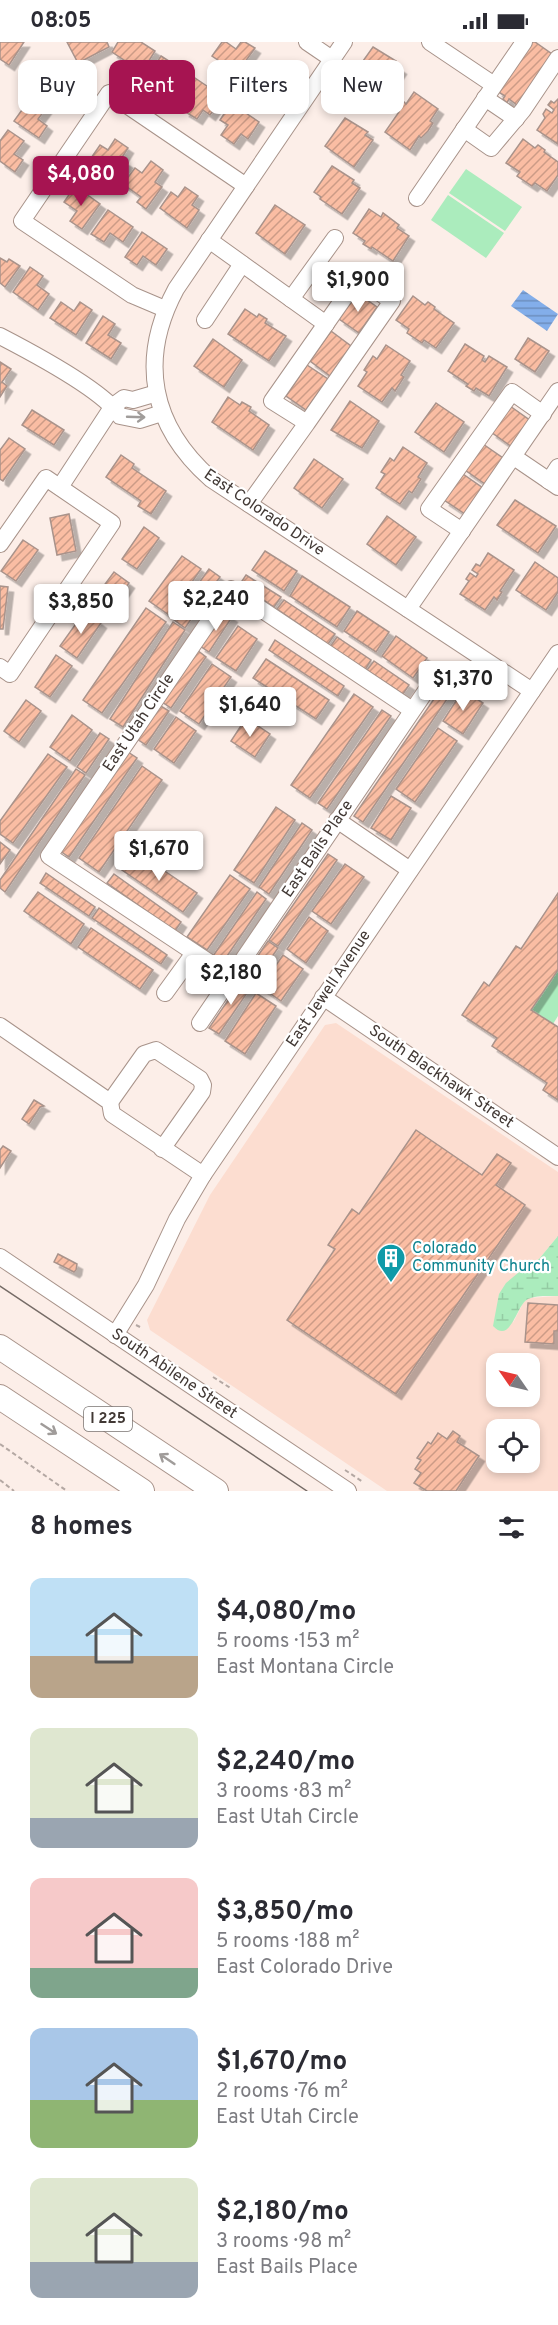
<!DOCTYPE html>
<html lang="en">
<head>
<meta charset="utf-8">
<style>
  body { margin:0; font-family:Overpass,sans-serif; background:#f7f7f7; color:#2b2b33; height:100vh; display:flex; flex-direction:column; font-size:22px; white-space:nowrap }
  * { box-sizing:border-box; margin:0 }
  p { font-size:20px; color:#7c7c81 }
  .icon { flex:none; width:33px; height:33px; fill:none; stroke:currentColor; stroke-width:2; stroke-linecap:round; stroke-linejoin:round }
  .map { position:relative; height:1449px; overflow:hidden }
  .details { display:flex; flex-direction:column; background:#fff; flex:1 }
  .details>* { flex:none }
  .banner { position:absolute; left:18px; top:18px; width:522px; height:54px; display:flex; gap:12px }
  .needle { width:39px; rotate:304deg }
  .buttons { position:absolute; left:486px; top:1311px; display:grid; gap:12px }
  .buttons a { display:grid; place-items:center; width:54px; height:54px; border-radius:12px; background:#fff; box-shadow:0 3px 9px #0003; font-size:30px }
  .price { position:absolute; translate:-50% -51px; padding:0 14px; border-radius:6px; background:#fff; color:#222; font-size:20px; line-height:39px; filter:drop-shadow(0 2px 3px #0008) }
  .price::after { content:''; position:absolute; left:50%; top:36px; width:18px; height:14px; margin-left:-9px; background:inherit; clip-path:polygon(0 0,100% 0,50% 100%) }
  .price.selected { background:#a61451; color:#fff }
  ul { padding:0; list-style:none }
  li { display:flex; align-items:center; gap:18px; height:150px; padding:0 30px }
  li span { display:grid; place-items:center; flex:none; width:168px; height:120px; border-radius:12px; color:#555 }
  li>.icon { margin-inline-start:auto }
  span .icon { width:72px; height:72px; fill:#fffc; stroke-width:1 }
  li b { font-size:26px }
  h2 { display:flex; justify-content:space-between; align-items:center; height:72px; padding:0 30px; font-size:26px }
  .chip { padding:0 21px; border-radius:12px; background:#fff; box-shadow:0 3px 9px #0003; font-size:21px; line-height:54px }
  .chip.selected { background:#a61451; color:#fff }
  .status { display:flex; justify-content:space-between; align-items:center; height:42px; padding:0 30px; background:#fff; direction:ltr }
  .status svg { height:16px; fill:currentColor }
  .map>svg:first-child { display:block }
  .built { fill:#fcddd0; fill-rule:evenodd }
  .green { fill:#abecbd }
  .wetland { fill:url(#wetland-marsh) }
  .water { fill:url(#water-rules) }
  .building { fill:url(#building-hatch); stroke:#a9938b; stroke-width:1.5; filter:url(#shadow) }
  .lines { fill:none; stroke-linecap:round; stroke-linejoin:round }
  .minor-casing { stroke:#a8938a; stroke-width:18 }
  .highway-casing { stroke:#a8938a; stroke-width:26 }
  .path { stroke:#b4a8a3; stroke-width:2; stroke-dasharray:4.5 3; stroke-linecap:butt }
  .minor { stroke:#fff; stroke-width:16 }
  .highway { stroke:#fff; stroke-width:24 }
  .tram { stroke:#756b66; stroke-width:1.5 }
  .oneway { stroke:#a09c9a }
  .labels { text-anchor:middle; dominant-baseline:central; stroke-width:4.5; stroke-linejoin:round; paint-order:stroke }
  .shield { fill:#fff; stroke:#7a7471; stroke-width:1.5 }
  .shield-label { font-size:15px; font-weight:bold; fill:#413834 }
  .street-label { font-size:16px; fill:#413834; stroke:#fff }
  .culture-label { font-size:16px; fill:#0d838f; stroke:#fff; text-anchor:start }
</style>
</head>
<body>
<div class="status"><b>08:05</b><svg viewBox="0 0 49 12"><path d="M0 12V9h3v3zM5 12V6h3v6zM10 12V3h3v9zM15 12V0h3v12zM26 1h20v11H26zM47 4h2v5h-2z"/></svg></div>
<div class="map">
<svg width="558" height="1449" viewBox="0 0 558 1449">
  <defs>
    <pattern id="wetland-marsh" width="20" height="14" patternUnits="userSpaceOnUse" patternTransform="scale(1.5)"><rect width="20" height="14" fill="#abecbd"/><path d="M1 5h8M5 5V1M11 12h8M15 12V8" fill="none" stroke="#94cba3"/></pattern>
    <pattern id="water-rules" width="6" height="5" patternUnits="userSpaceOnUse" patternTransform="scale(1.5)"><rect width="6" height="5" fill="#83aeea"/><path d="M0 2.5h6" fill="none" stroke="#6d8fbe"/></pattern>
    <pattern id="building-hatch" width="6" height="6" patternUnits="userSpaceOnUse" patternTransform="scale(1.5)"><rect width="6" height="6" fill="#fabda3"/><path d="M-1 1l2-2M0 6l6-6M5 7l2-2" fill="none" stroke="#cc9b86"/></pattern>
    <filter id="shadow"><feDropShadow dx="5.5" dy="5.5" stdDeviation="0" flood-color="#0004"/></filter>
  </defs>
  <rect width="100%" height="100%" fill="#fceee8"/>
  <path class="built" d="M 336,981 L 558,1130 L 558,1194 L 539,1217 L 524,1226 L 513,1281 L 523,1261 L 529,1256 L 558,1254 L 558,1449 L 387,1449 L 150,1288 L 147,1278 L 210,1153 L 325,983 ZM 496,1322 L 530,1322 L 530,1354 L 496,1354 ZM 496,1388 L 530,1388 L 530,1420 L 496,1420 Z"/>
  <g class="green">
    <path d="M 466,127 L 522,165 L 505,189 L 449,151 Z"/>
    <path d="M 448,153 L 504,191 L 486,216 L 431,178 Z"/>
    <path d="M 558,928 L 558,974 L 553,982 L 531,968 Z"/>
  </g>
  <path class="wetland" d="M 558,1194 L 558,1254 C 549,1254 536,1253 528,1257 C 516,1263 511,1303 493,1284 L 499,1252 L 506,1241 L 524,1226 L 539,1217 Z"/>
  <path class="water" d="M 523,248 L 558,272 L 547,289 L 511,264 Z"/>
  <g class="building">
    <path d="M 0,0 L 24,0 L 9,23 L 0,17 Z"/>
    <path d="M 67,0 L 107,0 L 109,5 L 78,21 Z"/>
    <path d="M 118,0 L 141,0 L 155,9 L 142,30 L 112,10 Z"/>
    <path d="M 222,0 L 226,0 L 236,7 L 241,0 L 245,0 L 255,6 L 237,31 L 212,14 Z"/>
    <path d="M 530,0 L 535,0 L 552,12 L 517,63 L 509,57 L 507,61 L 503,57 L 505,54 L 497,49 Z"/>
    <path d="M 373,5 L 396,19 L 394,22 L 401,27 L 383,54 L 353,33 Z"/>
    <path d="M 161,14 L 189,32 L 177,49 L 170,45 L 163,55 L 150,46 L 157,35 L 150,31 Z"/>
    <path d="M 276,20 L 289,28 L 269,58 L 243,41 L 257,21 L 270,30 Z"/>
    <path d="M 55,21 L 70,32 L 61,44 L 71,51 L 61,64 L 37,46 Z"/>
    <path d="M 195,36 L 223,55 L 210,73 L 203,68 L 197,77 L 184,69 L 191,59 L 183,53 Z"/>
    <path d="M 414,50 L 438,67 L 430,79 L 433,81 L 428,89 L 421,96 L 419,94 L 410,108 L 385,90 L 399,70 L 396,69 L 403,59 L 406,62 Z"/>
    <path d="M 32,54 L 47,65 L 38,77 L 47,84 L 39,96 L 14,79 Z"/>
    <path d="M 558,57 L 558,102 L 537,88 L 545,76 L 543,72 L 546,67 L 552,71 L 554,68 L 548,63 L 551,59 L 554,61 Z"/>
    <path d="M 231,61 L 259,80 L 248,97 L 241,92 L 234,102 L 221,93 L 228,83 L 220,78 Z"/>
    <path d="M 345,76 L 368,90 L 365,93 L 373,98 L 354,125 L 325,104 Z"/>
    <path d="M 8,88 L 24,99 L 14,112 L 23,118 L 15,130 L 0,119 L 0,99 Z"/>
    <path d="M 115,97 L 128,106 L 121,117 L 128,121 L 118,138 L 89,119 L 100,103 L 108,108 Z"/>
    <path d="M 523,97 L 535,106 L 538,103 L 545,108 L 544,110 L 558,120 L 558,133 L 547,149 L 535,141 L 532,144 L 517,134 L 520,130 L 506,121 Z"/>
    <path d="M 151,119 L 163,128 L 155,140 L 162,145 L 146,167 L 137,160 L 141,155 L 123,142 L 135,126 L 142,131 Z"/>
    <path d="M 332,124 L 354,138 L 352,141 L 360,146 L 342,172 L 320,157 L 321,155 L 314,150 Z"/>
    <path d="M 75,144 L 100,162 L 82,187 L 70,179 L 77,169 L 64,160 Z"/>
    <path d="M 185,145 L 198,154 L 192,163 L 199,168 L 187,186 L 160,166 L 171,150 L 178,155 Z"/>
    <path d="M 275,163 L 305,183 L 285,212 L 256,191 Z"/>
    <path d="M 369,167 L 381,175 L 383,171 L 399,183 L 397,186 L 409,194 L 393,219 L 372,205 L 371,207 L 363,202 L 365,199 L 353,191 Z"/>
    <path d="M 108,168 L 133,185 L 123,200 L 110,191 L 104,200 L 91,192 Z"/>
    <path d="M 142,190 L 167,207 L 156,223 L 143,214 L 137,223 L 125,215 Z"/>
    <path d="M 0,216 L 7,220 L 9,217 L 20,224 L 5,245 L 0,241 Z"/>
    <path d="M 30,225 L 43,234 L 37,243 L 49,252 L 38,268 L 13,250 Z"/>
    <path d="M 357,251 L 377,265 L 359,291 L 339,277 Z"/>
    <path d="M 413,254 L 425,263 L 428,260 L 435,265 L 434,267 L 454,281 L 436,306 L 424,298 L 422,301 L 407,291 L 409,287 L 396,278 Z"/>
    <path d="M 61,260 L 74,269 L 80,260 L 92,268 L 76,293 L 50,276 Z"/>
    <path d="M 245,267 L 257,275 L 259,272 L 267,277 L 265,281 L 286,294 L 269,319 L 228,292 Z"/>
    <path d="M 103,274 L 115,282 L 108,293 L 121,301 L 111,317 L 86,301 Z"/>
    <path d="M 331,289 L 351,304 L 330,334 L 310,319 Z"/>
    <path d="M 528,296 L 549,309 L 535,330 L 515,317 Z"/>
    <path d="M 213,297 L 242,318 L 224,345 L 194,324 Z"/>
    <path d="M 465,302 L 484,314 L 482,318 L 485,320 L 489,314 L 507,325 L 489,354 L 476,346 L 474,349 L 466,344 L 468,342 L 448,329 Z"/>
    <path d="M 386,303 L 410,319 L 401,333 L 404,335 L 395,349 L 392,346 L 382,360 L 358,344 L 367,330 L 364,328 L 373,314 L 377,317 Z"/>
    <path d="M 0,320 L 11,327 L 2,340 L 7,344 L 0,355 Z"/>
    <path d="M 307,323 L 328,337 L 306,368 L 286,354 Z"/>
    <path d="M 228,355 L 240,363 L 242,360 L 251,365 L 249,369 L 269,383 L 253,408 L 212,380 Z"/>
    <path d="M 350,359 L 379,379 L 362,406 L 331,388 Z"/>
    <path d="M 436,361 L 464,380 L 444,410 L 415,390 Z"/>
    <path d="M 510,364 L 531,379 L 512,405 L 491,390 Z"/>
    <path d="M 32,368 L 64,388 L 54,403 L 22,383 Z"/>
    <path d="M 9,396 L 25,407 L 3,439 L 0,437 L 0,408 Z"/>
    <path d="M 483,402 L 503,416 L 485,442 L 465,428 Z"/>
    <path d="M 403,405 L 427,421 L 418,435 L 421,437 L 412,451 L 409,449 L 400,462 L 376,446 L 385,432 L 381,430 L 390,416 L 394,419 Z"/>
    <path d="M 121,413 L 134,422 L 132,426 L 166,449 L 151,472 L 138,464 L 141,459 L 106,435 Z"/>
    <path d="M 314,417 L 343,437 L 322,466 L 294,446 Z"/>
    <path d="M 463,432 L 483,446 L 465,472 L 444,458 Z"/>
    <path d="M 515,458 L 556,484 L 538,511 L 497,483 Z"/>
    <path d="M 69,472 L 76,509 L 57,513 L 50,476 Z"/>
    <path d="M 387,474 L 416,495 L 396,523 L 367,502 Z"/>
    <path d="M 144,485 L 159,496 L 137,527 L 122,517 Z"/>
    <path d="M 23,498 L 38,508 L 16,539 L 1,529 Z"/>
    <path d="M 265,509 L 297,529 L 284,549 L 252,528 Z"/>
    <path d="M 488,511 L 514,528 L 500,549 L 502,550 L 497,558 L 494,555 L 485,568 L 460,552 L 469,539 L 466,537 L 470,531 L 476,535 L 478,532 L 472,528 L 476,522 L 480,524 Z"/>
    <path d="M 182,514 L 201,527 L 169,573 L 149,559 Z"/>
    <path d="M 535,520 L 558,536 L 558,550 L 546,568 L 516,548 Z"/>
    <path d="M 209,527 L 220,535 L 185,586 L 173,577 Z"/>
    <path d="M 114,530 L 129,541 L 107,572 L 91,561 Z"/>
    <path d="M 246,533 L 281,555 L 274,565 L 240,542 Z"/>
    <path d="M 302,534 L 350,565 L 337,585 L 290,554 Z"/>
    <path d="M 0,544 L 8,545 L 3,587 L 0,587 Z"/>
    <path d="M 284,558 L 335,592 L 328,602 L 277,567 Z"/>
    <path d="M 146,566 L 166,580 L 102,671 L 83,658 Z"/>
    <path d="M 85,569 L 101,581 L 77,616 L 60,604 Z"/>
    <path d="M 223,569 L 232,575 L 209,610 L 200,604 Z"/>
    <path d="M 357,569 L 389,590 L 376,610 L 344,589 Z"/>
    <path d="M 173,580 L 185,588 L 123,685 L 110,677 Z"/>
    <path d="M 238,584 L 257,597 L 236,629 L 216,616 Z"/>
    <path d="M 396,594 L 427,616 L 413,636 L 382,614 Z"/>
    <path d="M 337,595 L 371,618 L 365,628 L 330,605 Z"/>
    <path d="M 275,598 L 344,644 L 338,654 L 269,608 Z"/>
    <path d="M 197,608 L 206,615 L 171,666 L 162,660 Z"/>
    <path d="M 56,613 L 72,624 L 50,655 L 35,645 Z"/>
    <path d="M 266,617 L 329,658 L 316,677 L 253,636 Z"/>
    <path d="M 374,619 L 409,643 L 403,652 L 367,628 Z"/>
    <path d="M 212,622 L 231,635 L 199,682 L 180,669 Z"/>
    <path d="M 449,635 L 458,641 L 363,780 L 354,774 Z"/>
    <path d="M 463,648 L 483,661 L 463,692 L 443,679 Z"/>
    <path d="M 354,652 L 373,665 L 310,756 L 291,743 Z"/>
    <path d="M 26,658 L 41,669 L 19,700 L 4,689 Z"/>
    <path d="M 159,663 L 169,669 L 146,703 L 137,697 Z"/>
    <path d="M 382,668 L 391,674 L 327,767 L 318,761 Z"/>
    <path d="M 72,673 L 92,688 L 70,719 L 50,705 Z"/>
    <path d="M 176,675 L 196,689 L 174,721 L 154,707 Z"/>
    <path d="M 246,676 L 270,692 L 255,715 L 231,699 Z"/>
    <path d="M 438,686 L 457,699 L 415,760 L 396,747 Z"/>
    <path d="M 100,691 L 109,697 L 86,731 L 77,725 Z"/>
    <path d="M 128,710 L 137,716 L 69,815 L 60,809 Z"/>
    <path d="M 48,712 L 67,725 L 13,801 L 0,792 L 0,779 Z"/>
    <path d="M 142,724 L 162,738 L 99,830 L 79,816 Z"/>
    <path d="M 76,727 L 85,733 L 5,850 L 0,846 L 0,838 Z"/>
    <path d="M 391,754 L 411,766 L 391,798 L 371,786 Z"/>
    <path d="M 276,765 L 295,778 L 254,841 L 234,828 Z"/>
    <path d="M 302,781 L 312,788 L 269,852 L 259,845 Z"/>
    <path d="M 0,800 L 10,808 L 0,822 Z"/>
    <path d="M 135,809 L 197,851 L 183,870 L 122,828 Z"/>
    <path d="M 328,812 L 337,818 L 278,904 L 269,898 Z"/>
    <path d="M 345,822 L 364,835 L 331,882 L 312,869 Z"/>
    <path d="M 46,831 L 95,865 L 89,874 L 40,841 Z"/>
    <path d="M 114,832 L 181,880 L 175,889 L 107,841 Z"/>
    <path d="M 230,833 L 250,847 L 207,908 L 187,895 Z"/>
    <path d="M 38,850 L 84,882 L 71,902 L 24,869 Z"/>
    <path d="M 257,850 L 266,857 L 223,920 L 213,914 Z"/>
    <path d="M 558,851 L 558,928 L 531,968 L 558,985 L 558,1058 L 543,1048 L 547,1041 L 492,1004 L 497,996 L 462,973 L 484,940 L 489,944 L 516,904 L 521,907 Z"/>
    <path d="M 99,866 L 167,913 L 161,922 L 92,876 Z"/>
    <path d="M 309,875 L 328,889 L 306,921 L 287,907 Z"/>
    <path d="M 91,886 L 153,928 L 140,947 L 78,905 Z"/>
    <path d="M 268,899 L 278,906 L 254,941 L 244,934 Z"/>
    <path d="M 283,913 L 303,927 L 281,959 L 261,945 Z"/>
    <path d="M 244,935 L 253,942 L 219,992 L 209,986 Z"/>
    <path d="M 256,951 L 276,964 L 245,1012 L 225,999 Z"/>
    <path d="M 34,1058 L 44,1064 L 40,1065 L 29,1082 L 22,1077 Z"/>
    <path d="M 416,1088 L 482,1133 L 497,1112 L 511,1121 L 496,1143 L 525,1163 L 396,1352 L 287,1278 L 335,1207 L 328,1203 L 352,1167 L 359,1172 Z"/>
    <path d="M 3,1104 L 11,1109 L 0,1126 L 0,1108 Z"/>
    <path d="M 58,1212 L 77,1222 L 76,1228 L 74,1230 L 54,1220 Z"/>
    <path d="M 528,1261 L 558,1263 L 558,1289 L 554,1289 L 554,1302 L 525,1300 Z"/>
    <path d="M 453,1389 L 460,1394 L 457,1400 L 479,1414 L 456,1449 L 427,1449 L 414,1441 L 421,1431 L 415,1427 L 421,1418 L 417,1416 L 428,1400 L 431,1402 L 438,1391 L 447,1397 Z"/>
  </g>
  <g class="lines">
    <g class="minor-casing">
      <g id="minor">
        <path d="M 307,0 L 332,17"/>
        <path d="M 344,0 L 176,247 C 138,318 151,384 211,437 L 532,649"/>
        <path d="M 430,0 L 494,43"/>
        <path d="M 485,56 L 516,77"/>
        <path d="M 464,87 L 491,106 L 523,68 L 558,16"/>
        <path d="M 417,156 L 524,0"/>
        <path d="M 209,198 L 326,282"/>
        <path d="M 291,257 L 335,196"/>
        <path d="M 165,267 L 132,253 L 22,179 L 109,51 L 246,144"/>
        <path d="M 205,278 L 242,222"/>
        <path d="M 0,294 C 29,309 103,348 120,374 L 140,378 L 162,371"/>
        <path d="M 514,415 L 558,445"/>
        <path d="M 549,439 L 558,425"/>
        <path d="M 60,445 L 113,364 L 124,356 L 133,358 L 157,351"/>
        <path d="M 249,462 L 307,381 L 272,359 L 358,236 L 392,259 L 307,381"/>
        <path d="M 462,489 L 429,467 L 512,350 L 543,372"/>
        <path d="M 0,502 L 46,436 L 112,481 L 10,632 L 0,625"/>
        <path d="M 408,567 L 558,349"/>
        <path d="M 337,778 L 410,828"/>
        <path d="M 231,935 L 49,814 L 231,547 L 412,668"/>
        <path d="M 165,951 L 194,911"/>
        <path d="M 323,955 L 558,1115"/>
        <path d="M 200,981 L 436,634"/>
        <path d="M 0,984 L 110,1060 L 112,1072 L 203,1133"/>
        <path d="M 110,1060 L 144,1012 L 156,1008 L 200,1037 L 203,1043 L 202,1050 L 162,1107"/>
        <path d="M 0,1215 L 348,1449"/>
        <path d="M 115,1293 L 146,1243 L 177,1177 L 203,1133 L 558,611"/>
      </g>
    </g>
    <g class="highway-casing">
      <g id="highway">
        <path d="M 0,1305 L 216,1449"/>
        <path d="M 0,1355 L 142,1449"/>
      </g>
    </g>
    <g class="path">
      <path d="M 136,1283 L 142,1286"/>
      <path d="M 213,1335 L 232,1347"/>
      <path d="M 0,1402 L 67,1449"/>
      <path d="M 345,1428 L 363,1440"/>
      <path d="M 0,1438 L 14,1449"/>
    </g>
    <use href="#minor" class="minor"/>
    <use href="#highway" class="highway"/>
    <path class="tram" d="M 0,1244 L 307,1449"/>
  </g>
  <defs><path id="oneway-shaft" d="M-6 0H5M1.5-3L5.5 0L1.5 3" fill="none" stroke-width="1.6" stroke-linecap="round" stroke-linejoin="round" transform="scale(1.5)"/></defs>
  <g class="oneway">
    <use href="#oneway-shaft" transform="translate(136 375) rotate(2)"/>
    <use href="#oneway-shaft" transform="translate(49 1387) rotate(33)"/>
    <use href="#oneway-shaft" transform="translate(167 1417) rotate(-146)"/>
  </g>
  <defs>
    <g id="building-pin" transform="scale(1.5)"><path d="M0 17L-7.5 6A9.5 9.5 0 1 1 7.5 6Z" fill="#0f9aa8" stroke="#fff"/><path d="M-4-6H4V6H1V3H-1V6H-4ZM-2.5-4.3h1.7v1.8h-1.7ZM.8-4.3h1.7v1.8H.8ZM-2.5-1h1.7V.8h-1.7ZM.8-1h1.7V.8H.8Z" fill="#fff"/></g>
  </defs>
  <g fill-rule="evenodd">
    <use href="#building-pin" x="391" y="1216"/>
  </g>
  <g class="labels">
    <rect class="shield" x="84" y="1365" width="48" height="24" rx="4.5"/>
    <g class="shield-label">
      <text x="108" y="1377">I 225</text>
    </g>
    <g class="street-label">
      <text transform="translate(264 471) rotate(34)">East Colorado Drive</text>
      <text transform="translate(139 681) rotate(-56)">East Utah Circle</text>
      <text transform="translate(318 807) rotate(-56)">East Bails Place</text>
      <text transform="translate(329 947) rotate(-56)">East Jewell Avenue</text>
      <text transform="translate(441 1035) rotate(34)">South Blackhawk Street</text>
      <text transform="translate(174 1332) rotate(34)">South Abilene Street</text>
    </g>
    <g class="culture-label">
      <text x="412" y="1207">Colorado<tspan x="412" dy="18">Community Church</tspan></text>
    </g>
  </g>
</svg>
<div class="buttons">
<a><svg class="needle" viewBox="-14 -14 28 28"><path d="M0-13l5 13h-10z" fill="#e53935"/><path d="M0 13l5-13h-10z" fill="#7c7c81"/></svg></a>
<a><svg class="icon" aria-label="locate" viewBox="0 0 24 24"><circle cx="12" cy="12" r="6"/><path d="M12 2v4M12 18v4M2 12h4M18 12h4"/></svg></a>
</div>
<b class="price selected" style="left:81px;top:165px">$4,080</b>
<b class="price" style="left:358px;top:271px">$1,900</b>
<b class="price" style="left:216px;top:590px">$2,240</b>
<b class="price" style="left:81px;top:593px">$3,850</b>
<b class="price" style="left:463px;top:670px">$1,370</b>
<b class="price" style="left:250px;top:696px">$1,640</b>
<b class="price" style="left:159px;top:840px">$1,670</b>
<b class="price" style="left:231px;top:964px">$2,180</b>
<div class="banner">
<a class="chip">Buy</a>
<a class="chip selected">Rent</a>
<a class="chip">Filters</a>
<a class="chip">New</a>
</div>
</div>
<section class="details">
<h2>8 homes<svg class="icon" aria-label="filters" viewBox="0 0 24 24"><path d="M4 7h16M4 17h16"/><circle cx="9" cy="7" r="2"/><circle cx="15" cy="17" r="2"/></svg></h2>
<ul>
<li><span style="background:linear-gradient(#bfe0f5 65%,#b9a48a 0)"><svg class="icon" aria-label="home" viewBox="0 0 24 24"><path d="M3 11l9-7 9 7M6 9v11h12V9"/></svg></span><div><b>$4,080/mo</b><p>5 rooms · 153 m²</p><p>East Montana Circle</p></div></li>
<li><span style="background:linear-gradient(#dfe7d0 75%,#9aa5b1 0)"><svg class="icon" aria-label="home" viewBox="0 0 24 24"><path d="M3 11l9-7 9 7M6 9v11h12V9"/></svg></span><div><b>$2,240/mo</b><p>3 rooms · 83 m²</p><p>East Utah Circle</p></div></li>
<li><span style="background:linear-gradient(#f6c9c9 75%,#7fa58c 0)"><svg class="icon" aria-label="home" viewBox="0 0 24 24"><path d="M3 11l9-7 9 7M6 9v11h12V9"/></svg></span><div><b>$3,850/mo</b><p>5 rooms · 188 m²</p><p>East Colorado Drive</p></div></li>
<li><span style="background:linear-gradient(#a9c7e8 60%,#8fb573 0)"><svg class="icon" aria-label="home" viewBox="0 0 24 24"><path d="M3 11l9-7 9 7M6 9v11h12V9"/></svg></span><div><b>$1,670/mo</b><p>2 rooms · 76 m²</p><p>East Utah Circle</p></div></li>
<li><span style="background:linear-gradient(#dfe7d0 70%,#9aa5b1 0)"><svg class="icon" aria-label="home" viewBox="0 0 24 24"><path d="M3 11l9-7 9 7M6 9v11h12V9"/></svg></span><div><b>$2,180/mo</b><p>3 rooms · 98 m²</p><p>East Bails Place</p></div></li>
</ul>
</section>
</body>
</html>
